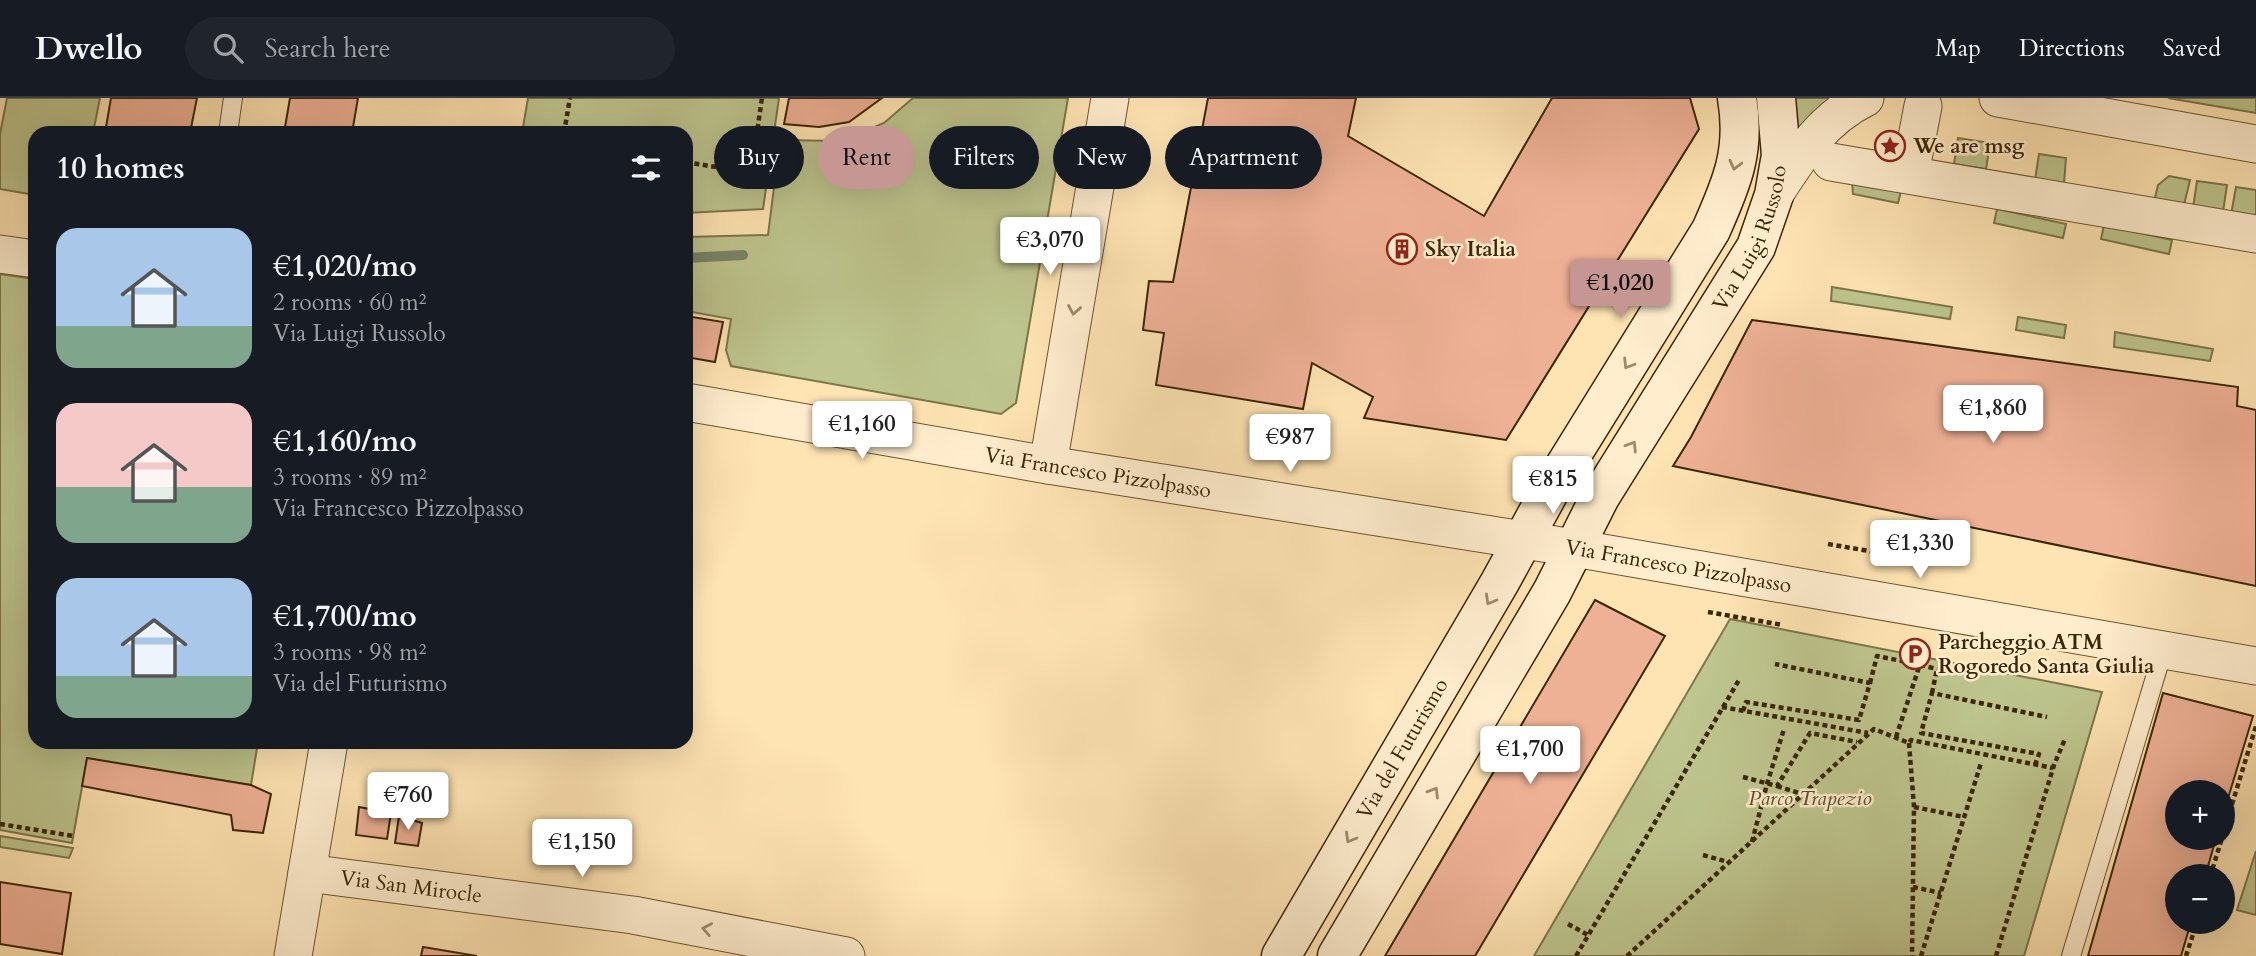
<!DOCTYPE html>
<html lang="en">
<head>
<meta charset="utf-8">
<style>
  body { margin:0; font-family:Cardo,serif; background:#20242c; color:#f1f3f6; height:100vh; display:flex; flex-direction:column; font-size:26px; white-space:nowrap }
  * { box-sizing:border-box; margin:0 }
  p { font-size:23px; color:#9ea1a6 }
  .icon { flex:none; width:38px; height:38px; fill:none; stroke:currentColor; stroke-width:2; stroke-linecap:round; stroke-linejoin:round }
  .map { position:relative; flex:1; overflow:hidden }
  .drawer { position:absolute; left:28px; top:28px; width:665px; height:623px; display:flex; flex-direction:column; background:#171b24; border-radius:21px; box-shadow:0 7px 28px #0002 }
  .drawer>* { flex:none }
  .banner { position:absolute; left:714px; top:28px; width:665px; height:63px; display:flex; gap:14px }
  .tools { position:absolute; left:2165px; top:682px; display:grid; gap:14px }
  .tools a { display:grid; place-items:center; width:70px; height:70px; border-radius:50%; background:#171b24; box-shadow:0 7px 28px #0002; font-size:35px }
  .price { position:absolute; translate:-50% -60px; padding:0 16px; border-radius:7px; background:#fff; color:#222; font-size:23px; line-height:46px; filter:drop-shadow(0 2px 4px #0008) }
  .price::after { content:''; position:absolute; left:50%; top:42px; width:21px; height:16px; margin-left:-10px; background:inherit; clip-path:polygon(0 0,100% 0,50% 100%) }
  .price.current { background:#c59692; color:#111 }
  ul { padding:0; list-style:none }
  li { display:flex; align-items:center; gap:21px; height:175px; padding:0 28px }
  li span { display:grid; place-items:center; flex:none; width:196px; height:140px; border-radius:21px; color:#555 }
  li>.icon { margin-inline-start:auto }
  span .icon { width:84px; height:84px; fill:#fffc; stroke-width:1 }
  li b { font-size:30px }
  h2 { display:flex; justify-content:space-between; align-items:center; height:84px; padding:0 28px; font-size:30px }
  .tag { padding:0 24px; border-radius:32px; background:#171b24; box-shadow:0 7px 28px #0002; font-size:24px; line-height:63px }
  .tag.current { background:#c59692; color:#111 }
  header { display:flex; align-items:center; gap:42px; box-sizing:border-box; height:98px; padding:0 35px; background:#171b24; border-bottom:2px solid #363941 }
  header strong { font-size:33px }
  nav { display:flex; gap:38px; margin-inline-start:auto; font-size:24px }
  .search { width:490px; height:63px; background:#20242c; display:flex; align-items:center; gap:18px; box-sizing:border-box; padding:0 24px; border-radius:38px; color:#9ea1a6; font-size:26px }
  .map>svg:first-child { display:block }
  .green { fill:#bec58e; stroke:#7c764a; stroke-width:2 }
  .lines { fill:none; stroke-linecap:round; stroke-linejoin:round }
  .stream { stroke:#788269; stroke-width:10 }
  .building { fill:#efb196; stroke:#3b2606; stroke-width:2 }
  .lane-casing { stroke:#6c5631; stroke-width:20 }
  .street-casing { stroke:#6c5631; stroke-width:39 }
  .secondary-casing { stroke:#3b2606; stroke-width:41 }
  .path { stroke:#3b2606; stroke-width:4.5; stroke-dasharray:5 3.5; stroke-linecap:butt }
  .lane { stroke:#ffedce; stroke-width:18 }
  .street { stroke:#ffedce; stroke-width:37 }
  .secondary { stroke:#ffedce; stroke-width:38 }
  .path-bridge { stroke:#3b2606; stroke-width:4.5; stroke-dasharray:5 3.5; stroke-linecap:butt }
  .oneway { stroke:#9d8a6a }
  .labels { text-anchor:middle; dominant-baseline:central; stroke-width:5; stroke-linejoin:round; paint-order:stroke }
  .poi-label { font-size:21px; font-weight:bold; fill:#3b2606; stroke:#ffedce; text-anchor:start }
  .street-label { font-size:21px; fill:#3b2606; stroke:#ffedce }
  .park-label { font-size:21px; font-style:italic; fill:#5c4e28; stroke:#ffedce }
</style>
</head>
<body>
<header>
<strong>Dwello</strong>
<div class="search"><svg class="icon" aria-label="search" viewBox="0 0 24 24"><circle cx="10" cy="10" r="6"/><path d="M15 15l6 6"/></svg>Search here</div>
<nav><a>Map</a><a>Directions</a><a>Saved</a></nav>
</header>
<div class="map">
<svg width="2256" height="858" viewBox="0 0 2256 858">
  <rect width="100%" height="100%" fill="#ffe4b3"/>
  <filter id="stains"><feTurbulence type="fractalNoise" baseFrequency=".00286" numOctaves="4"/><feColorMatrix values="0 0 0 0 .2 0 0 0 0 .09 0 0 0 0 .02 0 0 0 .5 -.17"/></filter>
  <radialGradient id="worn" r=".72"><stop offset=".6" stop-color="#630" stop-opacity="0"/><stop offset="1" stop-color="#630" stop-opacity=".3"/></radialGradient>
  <g class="green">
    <path d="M 7,0 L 100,0 L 93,35 L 35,35 L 35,97 L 0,91 L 0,36 Z"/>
    <path d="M 528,0 L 779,0 L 763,111 L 686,115 L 686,35 L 522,35 Z"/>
    <path d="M 913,0 L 1068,0 L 1016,305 L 1001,316 L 731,268 L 726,252 L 731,221 L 686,213 L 686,139 L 768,137 L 780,42 L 842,43 L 884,25 Z"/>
    <path d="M 1795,0 L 1839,0 L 1796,41 Z"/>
    <path d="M 2168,0 L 2256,0 L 2256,15 Z"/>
    <path d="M 1958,40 L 1990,45 L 1986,71 L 1954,66 Z"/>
    <path d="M 2039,56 L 2066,60 L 2064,86 L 2035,82 Z"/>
    <path d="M 2169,78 L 2190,82 L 2184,107 L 2154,104 L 2158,87 Z"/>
    <path d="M 1852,83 L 1901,93 L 1898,105 L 1853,96 Z"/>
    <path d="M 2197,83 L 2227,87 L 2223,114 L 2193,110 Z"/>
    <path d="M 2236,89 L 2256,92 L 2256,121 L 2231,117 Z"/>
    <path d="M 1997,111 L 2066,126 L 2063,140 L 1994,125 Z"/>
    <path d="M 2104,127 L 2172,142 L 2169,156 L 2101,141 Z"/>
    <path d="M 0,176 L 35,181 L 35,644 L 258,644 L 251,687 L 87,661 L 72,745 L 0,732 Z"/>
    <path d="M 1832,189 L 1952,209 L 1950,221 L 1831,203 Z"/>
    <path d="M 2018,219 L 2066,227 L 2064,240 L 2016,232 Z"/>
    <path d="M 2115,234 L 2213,251 L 2210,263 L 2114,249 Z"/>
    <path d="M 1730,521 L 2102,594 L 2024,858 L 1534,858 Z"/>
    <path d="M 0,738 L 73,750 L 69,760 L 0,749 Z"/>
    <path d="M 2256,753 L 2256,817 L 2237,812 Z"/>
  </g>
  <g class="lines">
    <path class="stream" d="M 686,160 L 743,157"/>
  </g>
  <g class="building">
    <path d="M 111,0 L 197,0 L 190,35 L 105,35 Z"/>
    <path d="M 290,0 L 358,0 L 352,35 L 284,35 Z"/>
    <path d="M 789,0 L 882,0 L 849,24 L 819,29 L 784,26 Z"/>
    <path d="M 1208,0 L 1356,0 L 1348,38 L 1484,118 L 1552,0 L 1690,0 L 1699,31 L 1506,342 L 1364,320 L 1373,299 L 1312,265 L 1303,311 L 1156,287 L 1164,235 L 1143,232 L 1149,183 L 1173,184 Z"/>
    <path d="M 686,218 L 723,224 L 715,264 L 686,259 Z"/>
    <path d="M 1752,222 L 2238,289 L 2237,308 L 2256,312 L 2256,488 L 1673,368 L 1691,339 Z"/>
    <path d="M 1595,502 L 1665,538 L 1475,858 L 1385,858 Z"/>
    <path d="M 2163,595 L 2253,618 L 2222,720 L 2222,695 L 2177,695 L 2177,740 L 2216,740 L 2205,779 L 2177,779 L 2177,824 L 2191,824 L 2181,858 L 2088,858 Z"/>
    <path d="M 87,660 L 251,687 L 271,696 L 263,735 L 233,732 L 231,717 L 82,688 Z"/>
    <path d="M 359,709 L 391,715 L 387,741 L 356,737 Z"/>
    <path d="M 399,718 L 422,725 L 418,748 L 395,745 Z"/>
    <path d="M 0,784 L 71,795 L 62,856 L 0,846 Z"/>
    <path d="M 423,849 L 477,858 L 421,858 Z"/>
  </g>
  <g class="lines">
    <g class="lane-casing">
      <g id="lane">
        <path d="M 228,35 L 233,0"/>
        <path d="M 2071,858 L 2163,553"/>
      </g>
    </g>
    <g class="street-casing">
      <g id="street">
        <path d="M 1998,0 L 2256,46"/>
        <path d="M 1831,64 L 2256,136"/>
        <path d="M 1910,76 L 1923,8"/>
        <path d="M 1774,97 C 1799,58 1822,21 1865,0"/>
        <path d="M 0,156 L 35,161"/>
        <path id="s1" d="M 686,304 L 1048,367 L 1574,450 L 2256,568"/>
        <path d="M 1048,367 L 1110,0"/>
        <path id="s2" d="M 307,775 L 633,817 L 846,858"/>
        <path d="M 293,858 L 329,644"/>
      </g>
    </g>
    <g class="secondary-casing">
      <g id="secondary">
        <path id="s3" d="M 1281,858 L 1500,484 L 1553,387 L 1711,132 C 1732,85 1746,52 1737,0"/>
        <path id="s4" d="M 1337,858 L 1552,494 L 1600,399 L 1756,149 L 1774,97 L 1781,57 L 1776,0"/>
      </g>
    </g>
    <g class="path">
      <path d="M 564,35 L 570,0"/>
      <path d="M 686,64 L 751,75 L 762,0"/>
      <path d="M 1828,446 L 1904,459"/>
      <path d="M 1708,514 L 1783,527"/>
      <path d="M 1870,585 L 1877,558 L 1912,565"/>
      <path d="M 1932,595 L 1937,571"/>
      <path d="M 1722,609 L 1868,635"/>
      <path d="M 1743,613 L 1746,604 L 1859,622 L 1870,585 L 1775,566"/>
      <path d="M 1896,639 L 1925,551"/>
      <path d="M 1909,645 L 1914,709 L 1912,858"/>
      <path d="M 2035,667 L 2039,656 L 1921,635 L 1932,595 L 2047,619"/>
      <path d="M 1743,679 L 1777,688 L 1810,635 L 1857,644"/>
      <path d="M 1777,688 L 1802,696"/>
      <path d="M 1914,709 L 1964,719"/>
      <path d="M 0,726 L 73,738"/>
      <path d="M 2222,739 L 2256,628"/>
      <path d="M 1752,744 L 1767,686 L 1784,631"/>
      <path d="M 1703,757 L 1728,764"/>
      <path d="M 2210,779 L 2222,740"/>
      <path d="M 1913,789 L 1941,795"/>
      <path d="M 1568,826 L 1588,837"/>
      <path d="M 1576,858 L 1739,582"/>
      <path d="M 1627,858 L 1874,631 L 1909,645 L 1911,642 L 2053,670"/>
      <path d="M 1921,858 L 1981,665"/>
      <path d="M 1996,858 L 2054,667 L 2065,641"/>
      <path d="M 2186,858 L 2197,824"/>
    </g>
    <use href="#lane" class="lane"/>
    <use href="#street" class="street"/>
    <use href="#secondary" class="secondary"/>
    <path class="path-bridge" d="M 1912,565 L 1937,571"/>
  </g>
  <defs><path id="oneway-chevron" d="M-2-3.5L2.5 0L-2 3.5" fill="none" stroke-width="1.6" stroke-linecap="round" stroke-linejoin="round" transform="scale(1.75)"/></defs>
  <g class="oneway">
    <use href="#oneway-chevron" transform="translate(1735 67) rotate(104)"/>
    <use href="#oneway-chevron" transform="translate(1074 212) rotate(100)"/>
    <use href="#oneway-chevron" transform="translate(1628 266) rotate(122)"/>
    <use href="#oneway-chevron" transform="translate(1632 348) rotate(-58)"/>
    <use href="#oneway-chevron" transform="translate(1490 502) rotate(120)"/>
    <use href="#oneway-chevron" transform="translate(1434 694) rotate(-59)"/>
    <use href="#oneway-chevron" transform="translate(1350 740) rotate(120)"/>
    <use href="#oneway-chevron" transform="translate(707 831) rotate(-169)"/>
  </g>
  <defs>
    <g id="sight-ring" transform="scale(1.575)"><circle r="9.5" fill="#ffedce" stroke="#8f2418" stroke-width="1.5"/><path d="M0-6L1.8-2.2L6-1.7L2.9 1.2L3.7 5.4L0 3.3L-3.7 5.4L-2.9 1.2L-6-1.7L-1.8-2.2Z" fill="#8f2418"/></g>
    <g id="building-ring" transform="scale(1.575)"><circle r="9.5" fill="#ffedce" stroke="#8f2418" stroke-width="1.5"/><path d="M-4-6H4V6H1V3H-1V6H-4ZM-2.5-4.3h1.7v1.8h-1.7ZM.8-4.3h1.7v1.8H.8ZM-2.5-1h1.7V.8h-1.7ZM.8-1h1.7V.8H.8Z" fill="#8f2418"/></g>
    <g id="parking-ring" transform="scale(1.575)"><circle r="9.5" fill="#ffedce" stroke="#8f2418" stroke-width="1.5"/><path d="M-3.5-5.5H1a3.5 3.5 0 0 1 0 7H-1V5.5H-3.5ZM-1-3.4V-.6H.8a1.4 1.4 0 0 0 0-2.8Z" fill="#8f2418"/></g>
  </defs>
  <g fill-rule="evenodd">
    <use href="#sight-ring" x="1890" y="48"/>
    <use href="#building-ring" x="1402" y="151"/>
    <use href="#parking-ring" x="1915" y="556"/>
  </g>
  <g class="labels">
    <g class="poi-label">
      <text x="1913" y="48">We are msg</text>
      <text x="1425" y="151">Sky Italia</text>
      <text x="1938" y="544">Parcheggio ATM<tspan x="1938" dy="24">Rogoredo Santa Giulia</tspan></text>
    </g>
    <g class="street-label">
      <text stroke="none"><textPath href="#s4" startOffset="830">Via Luigi Russolo</textPath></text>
      <text stroke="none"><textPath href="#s1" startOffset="418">Via Francesco Pizzolpasso</textPath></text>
      <text stroke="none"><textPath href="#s1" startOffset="1006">Via Francesco Pizzolpasso</textPath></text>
      <text stroke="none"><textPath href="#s3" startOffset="240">Via del Futurismo</textPath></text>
      <text stroke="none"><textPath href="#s2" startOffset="105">Via San Mirocle</textPath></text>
    </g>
    <g class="park-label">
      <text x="1810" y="700">Parco Trapezio</text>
    </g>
  </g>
  <rect width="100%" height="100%" filter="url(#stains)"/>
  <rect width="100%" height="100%" fill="url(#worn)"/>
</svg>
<div class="tools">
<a>+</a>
<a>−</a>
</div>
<b class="price" style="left:1050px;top:179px">€3,070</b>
<b class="price current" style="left:1620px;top:222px">€1,020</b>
<b class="price" style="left:1993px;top:347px">€1,860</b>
<b class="price" style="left:862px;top:363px">€1,160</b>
<b class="price" style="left:1290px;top:376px">€987</b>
<b class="price" style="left:1553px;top:418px">€815</b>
<b class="price" style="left:1920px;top:482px">€1,330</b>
<b class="price" style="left:1530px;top:688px">€1,700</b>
<b class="price" style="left:408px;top:734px">€760</b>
<b class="price" style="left:582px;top:781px">€1,150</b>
<div class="banner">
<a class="tag">Buy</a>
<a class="tag current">Rent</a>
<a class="tag">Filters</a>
<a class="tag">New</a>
<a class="tag">Apartment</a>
</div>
<section class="drawer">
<h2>10 homes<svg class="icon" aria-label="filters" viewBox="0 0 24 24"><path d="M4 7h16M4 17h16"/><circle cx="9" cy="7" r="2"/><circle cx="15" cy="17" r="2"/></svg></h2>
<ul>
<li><span style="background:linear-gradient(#a9c7e8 70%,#7fa58c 0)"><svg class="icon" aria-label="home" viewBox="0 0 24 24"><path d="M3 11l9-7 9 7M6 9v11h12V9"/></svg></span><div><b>€1,020/mo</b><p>2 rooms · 60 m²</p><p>Via Luigi Russolo</p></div></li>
<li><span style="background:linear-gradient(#f6c9c9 60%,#7fa58c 0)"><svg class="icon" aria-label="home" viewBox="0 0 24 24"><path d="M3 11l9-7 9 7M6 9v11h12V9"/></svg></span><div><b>€1,160/mo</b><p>3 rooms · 89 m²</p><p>Via Francesco Pizzolpasso</p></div></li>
<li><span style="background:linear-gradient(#a9c7e8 70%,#7fa58c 0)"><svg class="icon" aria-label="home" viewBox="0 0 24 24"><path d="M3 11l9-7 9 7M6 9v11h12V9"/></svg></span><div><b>€1,700/mo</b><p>3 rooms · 98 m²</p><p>Via del Futurismo</p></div></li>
</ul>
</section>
</div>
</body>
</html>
